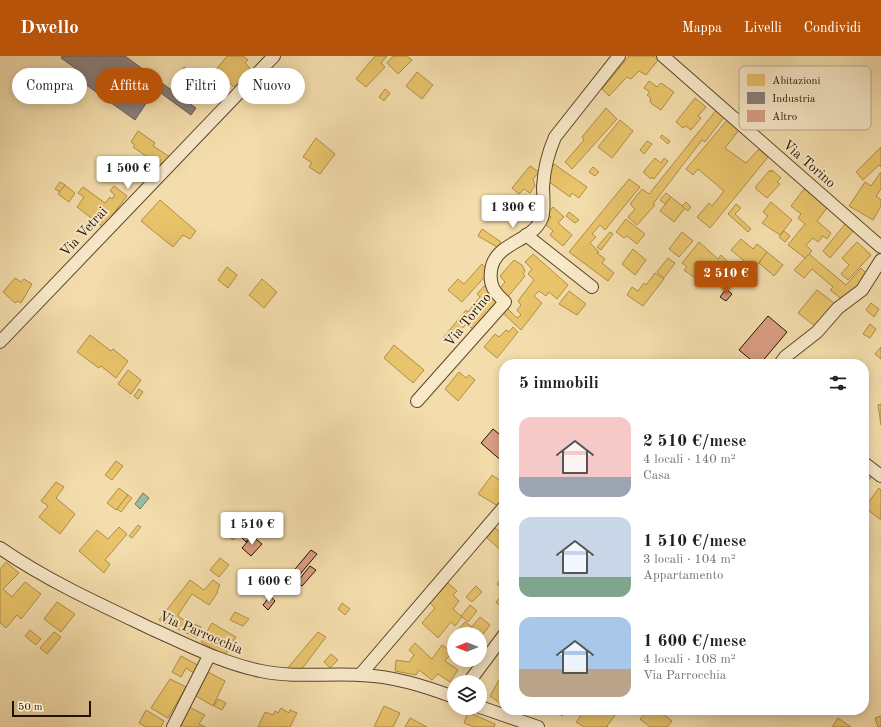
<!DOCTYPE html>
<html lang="it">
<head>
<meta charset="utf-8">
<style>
  body { margin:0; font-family:"Old Standard TT",serif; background:#f6f6f6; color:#202124; height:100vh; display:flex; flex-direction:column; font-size:15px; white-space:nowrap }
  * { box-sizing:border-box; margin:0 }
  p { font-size:13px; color:#757577 }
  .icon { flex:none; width:22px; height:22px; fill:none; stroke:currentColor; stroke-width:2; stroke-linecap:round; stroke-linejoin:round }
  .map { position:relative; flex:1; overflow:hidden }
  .panel { position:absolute; left:499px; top:303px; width:370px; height:356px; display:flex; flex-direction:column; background:#fff; border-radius:16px; box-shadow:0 2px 10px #0003 }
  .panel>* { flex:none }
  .top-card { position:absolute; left:12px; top:12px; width:380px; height:36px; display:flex; gap:8px }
  .needle { width:26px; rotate:270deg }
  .buttons { position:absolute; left:447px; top:571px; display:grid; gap:8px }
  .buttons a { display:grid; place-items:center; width:40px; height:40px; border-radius:50%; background:#fff; box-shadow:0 2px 10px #0003; font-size:20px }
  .scale { position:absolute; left:12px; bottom:10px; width:79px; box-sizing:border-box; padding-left:4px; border:2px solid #251100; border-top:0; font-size:11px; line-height:14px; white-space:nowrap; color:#251100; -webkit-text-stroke:3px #f8e9c9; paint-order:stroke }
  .price { position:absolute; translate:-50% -34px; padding:0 9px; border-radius:4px; background:#fff; color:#222; font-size:13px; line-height:26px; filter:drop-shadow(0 1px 2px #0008) }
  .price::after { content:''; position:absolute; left:50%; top:24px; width:12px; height:9px; margin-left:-6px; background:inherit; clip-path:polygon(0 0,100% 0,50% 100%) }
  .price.selected { background:#b45309; color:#fff }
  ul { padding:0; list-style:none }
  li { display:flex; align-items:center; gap:12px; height:100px; padding:0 20px }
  li span { display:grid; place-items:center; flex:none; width:112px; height:80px; border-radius:12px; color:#555 }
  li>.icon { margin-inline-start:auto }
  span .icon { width:48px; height:48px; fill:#fffc; stroke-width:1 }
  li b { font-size:17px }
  h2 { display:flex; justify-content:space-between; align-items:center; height:48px; padding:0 20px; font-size:17px }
  .chip { padding:0 14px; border-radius:18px; background:#fff; box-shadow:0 2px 10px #0003; font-size:14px; line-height:36px }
  .chip.selected { background:#b45309; color:#fff }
  header { display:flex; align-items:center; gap:24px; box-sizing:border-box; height:56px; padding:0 20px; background:#b45309; color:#fff }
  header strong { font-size:19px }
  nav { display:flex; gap:22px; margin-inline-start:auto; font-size:14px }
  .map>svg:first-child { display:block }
  .water { fill:#9cbca8; stroke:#6c7865 }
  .homes { fill:#e9c46a; stroke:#ae8e4a }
  .industry { fill:#8a817c; stroke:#6c5f57 }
  .building { fill:#da9e84; stroke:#251100 }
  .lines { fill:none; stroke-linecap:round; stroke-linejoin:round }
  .minor-casing { stroke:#59442b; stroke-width:14 }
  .minor { stroke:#f8e9c9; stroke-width:12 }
  .labels { text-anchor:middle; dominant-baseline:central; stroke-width:4; stroke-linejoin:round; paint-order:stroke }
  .street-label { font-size:14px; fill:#251100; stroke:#f8e9c9 }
  .key { fill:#f8e9c9; stroke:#b9a88d; stroke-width:1 }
  .key-label { font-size:11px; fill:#251100 }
</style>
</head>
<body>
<header>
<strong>Dwello</strong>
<nav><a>Mappa</a><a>Livelli</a><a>Condividi</a></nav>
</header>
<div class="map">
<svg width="881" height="671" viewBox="0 0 881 671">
  <rect width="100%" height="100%" fill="#f4ddac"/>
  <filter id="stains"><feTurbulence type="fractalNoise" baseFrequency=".005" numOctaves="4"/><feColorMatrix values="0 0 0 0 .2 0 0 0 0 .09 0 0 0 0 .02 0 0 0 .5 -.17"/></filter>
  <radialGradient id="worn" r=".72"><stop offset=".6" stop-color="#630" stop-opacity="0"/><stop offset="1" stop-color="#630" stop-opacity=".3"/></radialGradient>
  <path class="water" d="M 143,437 L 149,442 L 140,453 L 135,448 Z"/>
  <g class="homes">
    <path d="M 227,0 L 243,0 L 248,4 L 245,7 L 250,12 L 234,31 L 215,15 Z"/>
    <path d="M 375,0 L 387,0 L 381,7 L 385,11 L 366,31 L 356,23 Z"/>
    <path d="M 393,0 L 407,0 L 412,4 L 398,18 L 387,7 Z"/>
    <path d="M 629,0 L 654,0 L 658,4 L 646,19 L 639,15 L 631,23 L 627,21 L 609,40 L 602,33 Z"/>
    <path d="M 184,11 L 211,31 L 200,47 L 173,26 Z"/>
    <path d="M 58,15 L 81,30 L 71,47 L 48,31 Z"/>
    <path d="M 417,16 L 433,29 L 422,43 L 406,30 Z"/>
    <path d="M 649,25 L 657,31 L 661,27 L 674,36 L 661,54 L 652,48 L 650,45 L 651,42 L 647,39 L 650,36 L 644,32 Z"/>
    <path d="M 385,33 L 390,37 L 384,45 L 379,41 Z"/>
    <path d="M 695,42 L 706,51 L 698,60 L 701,62 L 691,74 L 686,70 L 683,72 L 676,66 Z"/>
    <path d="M 606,52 L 617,63 L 572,113 L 565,106 L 584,84 L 582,81 Z"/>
    <path d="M 717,53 L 725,60 L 705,86 L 702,84 L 653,148 L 655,149 L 637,169 L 628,161 L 635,153 L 630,148 L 642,133 L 649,138 Z"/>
    <path d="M 620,64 L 633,75 L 612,102 L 598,91 Z"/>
    <path d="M 727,64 L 739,74 L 725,92 L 746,107 L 759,93 L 768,101 L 710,172 L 697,161 L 709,147 L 712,150 L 724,135 L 698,113 L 693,119 L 686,113 Z"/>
    <path d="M 138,75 L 155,87 L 153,90 L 170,101 L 162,111 L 133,91 L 135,89 L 131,86 Z"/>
    <path d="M 662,79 L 670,85 L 668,88 L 660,81 Z"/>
    <path d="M 316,82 L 335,98 L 320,118 L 309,111 L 312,107 L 303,101 Z"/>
    <path d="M 647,85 L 652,88 L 644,98 L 640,94 Z"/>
    <path d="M 881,91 L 881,111 L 879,109 L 863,124 L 856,116 Z"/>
    <path d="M 655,102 L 661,107 L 664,102 L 668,105 L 654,123 L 652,121 L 651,123 L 644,117 L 644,115 Z"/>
    <path d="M 554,108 L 587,131 L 579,142 L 572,137 L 570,141 L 548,125 L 551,121 L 547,118 Z"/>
    <path d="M 530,110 L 539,116 L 533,123 L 535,130 L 530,137 L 524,133 L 519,138 L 512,132 Z"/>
    <path d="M 593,111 L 599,116 L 595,120 L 589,116 Z"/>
    <path d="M 770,114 L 771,116 L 772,114 L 781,122 L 777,126 L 780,128 L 767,142 L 756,133 L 756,130 Z"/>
    <path d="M 881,116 L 881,133 L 876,140 L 881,144 L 881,150 L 873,164 L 849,150 L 865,126 L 871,130 Z"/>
    <path d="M 629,123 L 640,131 L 605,174 L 600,169 L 592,178 L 596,181 L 590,187 L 599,196 L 597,197 L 605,203 L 602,207 L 614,217 L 608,225 L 569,196 Z"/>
    <path d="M 60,126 L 65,129 L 60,136 L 55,133 Z"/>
    <path d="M 65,129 L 75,137 L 69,146 L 58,138 Z"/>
    <path d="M 114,130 L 127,140 L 103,171 L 77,151 L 84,141 L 78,137 L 83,131 L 105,147 L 110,141 L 112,143 L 115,139 L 110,135 Z"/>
    <path d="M 804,133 L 822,145 L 827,152 L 817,165 L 831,177 L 827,183 L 823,180 L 818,186 L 813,182 L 806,189 L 812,195 L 805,202 L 788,189 L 805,168 L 798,162 L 801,158 L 791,150 Z"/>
    <path d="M 666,137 L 671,141 L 665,148 L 660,144 Z"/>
    <path d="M 671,141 L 685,152 L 674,166 L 660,155 Z"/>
    <path d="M 533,142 L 540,148 L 540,158 L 533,166 L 522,156 Z"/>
    <path d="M 160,144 L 196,175 L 190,183 L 183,179 L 173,191 L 141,165 Z"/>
    <path d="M 686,146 L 691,151 L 688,155 L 682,150 Z"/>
    <path d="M 771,146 L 792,164 L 780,179 L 762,167 L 768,160 L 763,156 Z"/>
    <path d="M 736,148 L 741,152 L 735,158 L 751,173 L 748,176 L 728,158 Z"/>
    <path d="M 553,151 L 564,161 L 558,167 L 572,179 L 563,190 L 550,179 L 553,175 L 545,168 L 551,161 L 547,158 Z"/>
    <path d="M 569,156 L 579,164 L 575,167 L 566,160 Z"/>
    <path d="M 626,163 L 645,178 L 637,188 L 627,180 L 624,182 L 616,176 Z"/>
    <path d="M 846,167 L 854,174 L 830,202 L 823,195 Z"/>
    <path d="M 482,173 L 501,186 L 497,191 L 478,180 Z"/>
    <path d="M 784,175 L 790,180 L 785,186 L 779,181 Z"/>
    <path d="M 610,176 L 613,178 L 601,194 L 597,191 Z"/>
    <path d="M 682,176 L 693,185 L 679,201 L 669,193 Z"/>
    <path d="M 741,183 L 753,193 L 757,188 L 767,196 L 754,213 L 731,194 Z"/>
    <path d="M 699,186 L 718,203 L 721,199 L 727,205 L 724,209 L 732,215 L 723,226 L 715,220 L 713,222 L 702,214 L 695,222 L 684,214 L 687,211 L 682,207 Z"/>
    <path d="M 857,186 L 871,199 L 848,224 L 841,218 L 849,209 L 842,202 Z"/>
    <path d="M 633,193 L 646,204 L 635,219 L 622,208 Z"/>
    <path d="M 767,196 L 783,209 L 774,220 L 759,207 Z"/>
    <path d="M 533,198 L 568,229 L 557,243 L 549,236 L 546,240 L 539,235 L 534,240 L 542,247 L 521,274 L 503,257 L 507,252 L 517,262 L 521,259 L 517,254 L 521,249 L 518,245 L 534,224 L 528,218 L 532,213 L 525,206 Z"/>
    <path d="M 809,198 L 846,229 L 861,212 L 869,220 L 843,244 L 830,234 L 833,231 L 812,213 L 804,222 L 794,214 Z"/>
    <path d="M 668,202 L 675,207 L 664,222 L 657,216 Z"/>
    <path d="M 514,204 L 522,209 L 525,215 L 523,218 L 525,220 L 506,243 L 498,235 L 505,226 L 500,220 Z"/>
    <path d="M 482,208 L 489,216 L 462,246 L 448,234 L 458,223 L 464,228 Z"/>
    <path d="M 227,211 L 237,219 L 228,232 L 218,224 Z"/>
    <path d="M 655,217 L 664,223 L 643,250 L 627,239 L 632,231 L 638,235 L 644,227 L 646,229 Z"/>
    <path d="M 15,222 L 21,226 L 24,223 L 32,228 L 21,247 L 18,245 L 15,247 L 3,236 Z"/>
    <path d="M 262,223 L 277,236 L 264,252 L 249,239 Z"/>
    <path d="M 484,230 L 500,243 L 474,274 L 466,268 L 450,287 L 443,282 L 466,254 L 468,256 L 480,241 L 477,238 Z"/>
    <path d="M 817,234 L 834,247 L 815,270 L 798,257 Z"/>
    <path d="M 569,235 L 586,248 L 577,259 L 559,248 Z"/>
    <path d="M 871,247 L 879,253 L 874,261 L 866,254 Z"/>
    <path d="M 870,268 L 876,273 L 870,282 L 863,278 Z"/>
    <path d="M 513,271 L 518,276 L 497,302 L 484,291 L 495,278 L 499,281 L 506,274 L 509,276 Z"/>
    <path d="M 90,279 L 111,295 L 113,293 L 128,305 L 116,322 L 101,310 L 99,312 L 77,296 Z"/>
    <path d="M 394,289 L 424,314 L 413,327 L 384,302 Z"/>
    <path d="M 881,291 L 881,303 L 875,298 Z"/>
    <path d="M 128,314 L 141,324 L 131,338 L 118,328 Z"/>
    <path d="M 459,316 L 466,322 L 469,319 L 475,324 L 458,345 L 445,333 Z"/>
    <path d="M 139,333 L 143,336 L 138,343 L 134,340 Z"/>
    <path d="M 881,348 L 881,369 L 878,349 Z"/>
    <path d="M 116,405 L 123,410 L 112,424 L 105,419 Z"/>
    <path d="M 864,414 L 872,420 L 864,430 Z"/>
    <path d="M 492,419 L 504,427 L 504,443 L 498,450 L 478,438 Z"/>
    <path d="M 56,426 L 64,431 L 56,442 L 75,458 L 60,478 L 39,461 L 48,450 L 41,445 Z"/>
    <path d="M 119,432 L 128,439 L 116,454 L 107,447 Z"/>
    <path d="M 879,432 L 881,434 L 881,464 L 864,451 L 864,444 L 868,447 Z"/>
    <path d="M 128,439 L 132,442 L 121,456 L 117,453 Z"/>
    <path d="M 236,467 L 243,473 L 233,484 L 226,478 Z"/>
    <path d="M 138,469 L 141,471 L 132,482 L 129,480 Z"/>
    <path d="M 119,471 L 127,478 L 105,504 L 110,508 L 104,517 L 79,495 L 97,474 L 108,483 Z"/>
    <path d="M 495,472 L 504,480 L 504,497 L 487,482 Z"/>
    <path d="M 220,502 L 229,509 L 219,521 L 210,514 Z"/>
    <path d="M 6,506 L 19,517 L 3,533 L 12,541 L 25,526 L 41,538 L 21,563 L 17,559 L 6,572 L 0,567 L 0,513 Z"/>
    <path d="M 504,519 L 504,534 L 497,528 Z"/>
    <path d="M 190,524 L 204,534 L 213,524 L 220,529 L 217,535 L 218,536 L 209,549 L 192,538 L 178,559 L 180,562 L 201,571 L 197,582 L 159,564 Z"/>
    <path d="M 448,527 L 457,535 L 453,539 L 459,545 L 453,553 L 462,561 L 455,570 L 451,566 L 438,582 L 422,567 L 435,552 L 430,547 Z"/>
    <path d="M 476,530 L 482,536 L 472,546 L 466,541 Z"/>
    <path d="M 504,537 L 504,554 L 496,546 Z"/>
    <path d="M 57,546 L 75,558 L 61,576 L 44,563 Z"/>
    <path d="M 342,547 L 350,553 L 345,559 L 338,553 Z"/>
    <path d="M 470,549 L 477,555 L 468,566 L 461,560 Z"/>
    <path d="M 235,556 L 249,563 L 243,570 L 230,564 Z"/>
    <path d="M 480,561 L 490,569 L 480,582 L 480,578 L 466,578 Z"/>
    <path d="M 465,566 L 472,571 L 466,578 L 458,578 L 456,576 Z"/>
    <path d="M 212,567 L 236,581 L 225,599 L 201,586 Z"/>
    <path d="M 30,574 L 41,583 L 36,589 L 25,580 Z"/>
    <path d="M 54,576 L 61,581 L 47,598 L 40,592 Z"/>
    <path d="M 318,576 L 326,581 L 301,614 L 287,613 Z"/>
    <path d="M 415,587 L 432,603 L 442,589 L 452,596 L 445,605 L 458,614 L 450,626 L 438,618 L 432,624 L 419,614 L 416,619 L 395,615 L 396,604 L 409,606 L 414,599 L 409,594 Z"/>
    <path d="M 331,598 L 338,604 L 330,612 L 324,606 Z"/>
    <path d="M 181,600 L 201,611 L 197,619 L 186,612 L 181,621 L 172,616 Z"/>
    <path d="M 504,615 L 504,650 L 490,640 Z"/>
    <path d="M 208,616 L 225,625 L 213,650 L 196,640 Z"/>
    <path d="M 170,623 L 186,631 L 168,662 L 151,652 Z"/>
    <path d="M 218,643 L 226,647 L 222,654 L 214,650 Z"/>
    <path d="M 384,650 L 400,657 L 393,671 L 374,671 Z"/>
    <path d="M 189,651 L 205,659 L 199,668 L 205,671 L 185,671 L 179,668 Z"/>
    <path d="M 281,652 L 289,657 L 290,654 L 297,657 L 290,671 L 258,671 L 265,656 L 273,659 L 275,655 L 278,657 Z"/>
    <path d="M 146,654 L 164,665 L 161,671 L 146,671 L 139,667 Z"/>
    <path d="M 554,654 L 567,654 L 562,660 Z"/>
    <path d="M 585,654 L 604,655 L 619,654 L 607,670 L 608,671 L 584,671 L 576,666 Z"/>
    <path d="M 648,654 L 658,654 L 672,665 L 667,671 L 650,671 L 640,663 Z"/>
    <path d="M 468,656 L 495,668 L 494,671 L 474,671 L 464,667 Z"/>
    <path d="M 881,660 L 881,671 L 878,671 L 875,662 Z"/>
    <path d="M 410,662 L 427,671 L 405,671 Z"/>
    <path d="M 838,662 L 851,671 L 832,671 Z"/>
  </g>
  <path class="industry" d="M 62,0 L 125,0 L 196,52 L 191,59 L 151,30 L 148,34 L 153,37 L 135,64 L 78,23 L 82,17 L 61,2 Z"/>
  <g class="building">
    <path d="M 726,233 L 732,238 L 726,245 L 720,241 Z"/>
    <path d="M 768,260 L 787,276 L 760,308 L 756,308 L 739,294 Z"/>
    <path d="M 493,373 L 504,382 L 504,407 L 481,387 Z"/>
    <path d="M 247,475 L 252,480 L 246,486 L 242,482 Z"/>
    <path d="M 252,480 L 262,488 L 251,500 L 242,492 Z"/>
    <path d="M 311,494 L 317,498 L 286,535 L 280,531 Z"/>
    <path d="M 310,510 L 316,514 L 302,530 L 297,526 Z"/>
    <path d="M 270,540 L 275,545 L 268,554 L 263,549 Z"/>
  </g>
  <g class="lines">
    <g class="minor-casing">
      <g id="minor">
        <path d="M 663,0 L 881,191"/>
        <path d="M 526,179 L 592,231"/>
        <path d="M 0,286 L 274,0"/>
        <path d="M 780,308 L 785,301 L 817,276 L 838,252 L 862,234 L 881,204"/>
        <path d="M 417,345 L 505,246 C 495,237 489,230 491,215 C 494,186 532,187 542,162 C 545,153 543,140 543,131 C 544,113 548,97 555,81 L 619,0"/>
        <path d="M 864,407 L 881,420"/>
        <path d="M 0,492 C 48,525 99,548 152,573 C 188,589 222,607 261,615 C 294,622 327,617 360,619 C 393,620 424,630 454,641"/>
        <path d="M 360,619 L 504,451"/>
        <path d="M 469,626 L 504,579"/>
        <path d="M 480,651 L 538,671"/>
        <path d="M 173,671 L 209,600"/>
      </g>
    </g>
    <use href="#minor" class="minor"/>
  </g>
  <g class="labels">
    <g class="street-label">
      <text transform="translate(809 108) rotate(41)">Via Torino</text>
      <text transform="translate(84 176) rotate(-47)">Via Vetrai</text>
      <text transform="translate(468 264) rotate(-51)">Via Torino</text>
      <text transform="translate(201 577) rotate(23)">Via Parrocchia</text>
    </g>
  </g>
  <rect x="739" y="10" width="132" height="64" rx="6" class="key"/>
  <rect x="747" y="18" width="18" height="12" fill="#e9c46a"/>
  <rect x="747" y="36" width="18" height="12" fill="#8a817c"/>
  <rect x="747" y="54" width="18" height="12" fill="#da9e84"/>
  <g class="key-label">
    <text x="772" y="28">Abitazioni</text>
    <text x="772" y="46">Industria</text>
    <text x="772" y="64">Altro</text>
  </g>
  <rect width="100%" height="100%" filter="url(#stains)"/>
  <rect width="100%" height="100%" fill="url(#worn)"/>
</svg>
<div class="buttons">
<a><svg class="needle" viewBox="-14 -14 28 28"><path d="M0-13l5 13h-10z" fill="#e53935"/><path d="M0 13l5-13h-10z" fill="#757577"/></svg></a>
<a><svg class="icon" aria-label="layers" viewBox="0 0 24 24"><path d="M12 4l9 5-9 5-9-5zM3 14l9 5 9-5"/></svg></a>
</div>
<div class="scale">50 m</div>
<b class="price" style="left:128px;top:134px">1 500 €</b>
<b class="price" style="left:513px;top:173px">1 300 €</b>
<b class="price selected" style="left:726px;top:239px">2 510 €</b>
<b class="price" style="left:252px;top:490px">1 510 €</b>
<b class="price" style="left:269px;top:547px">1 600 €</b>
<div class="top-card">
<a class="chip">Compra</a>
<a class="chip selected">Affitta</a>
<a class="chip">Filtri</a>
<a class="chip">Nuovo</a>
</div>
<section class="panel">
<h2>5 immobili<svg class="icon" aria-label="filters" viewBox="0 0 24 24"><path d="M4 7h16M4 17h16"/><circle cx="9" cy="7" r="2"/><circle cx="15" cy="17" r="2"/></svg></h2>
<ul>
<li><span style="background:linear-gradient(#f6c9c9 75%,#9aa5b1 0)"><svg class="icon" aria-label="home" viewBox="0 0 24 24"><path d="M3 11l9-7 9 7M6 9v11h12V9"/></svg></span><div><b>2 510 €/mese</b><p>4 locali · 140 m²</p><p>Casa</p></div></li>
<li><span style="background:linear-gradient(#c9d6e8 75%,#7fa58c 0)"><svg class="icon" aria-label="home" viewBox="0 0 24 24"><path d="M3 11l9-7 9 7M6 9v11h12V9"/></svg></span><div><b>1 510 €/mese</b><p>3 locali · 104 m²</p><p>Appartamento</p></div></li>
<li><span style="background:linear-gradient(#a9c7e8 65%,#b9a48a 0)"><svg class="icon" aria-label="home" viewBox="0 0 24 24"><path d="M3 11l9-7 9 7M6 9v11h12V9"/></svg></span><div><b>1 600 €/mese</b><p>4 locali · 108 m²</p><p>Via Parrocchia</p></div></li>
</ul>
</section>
</div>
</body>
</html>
